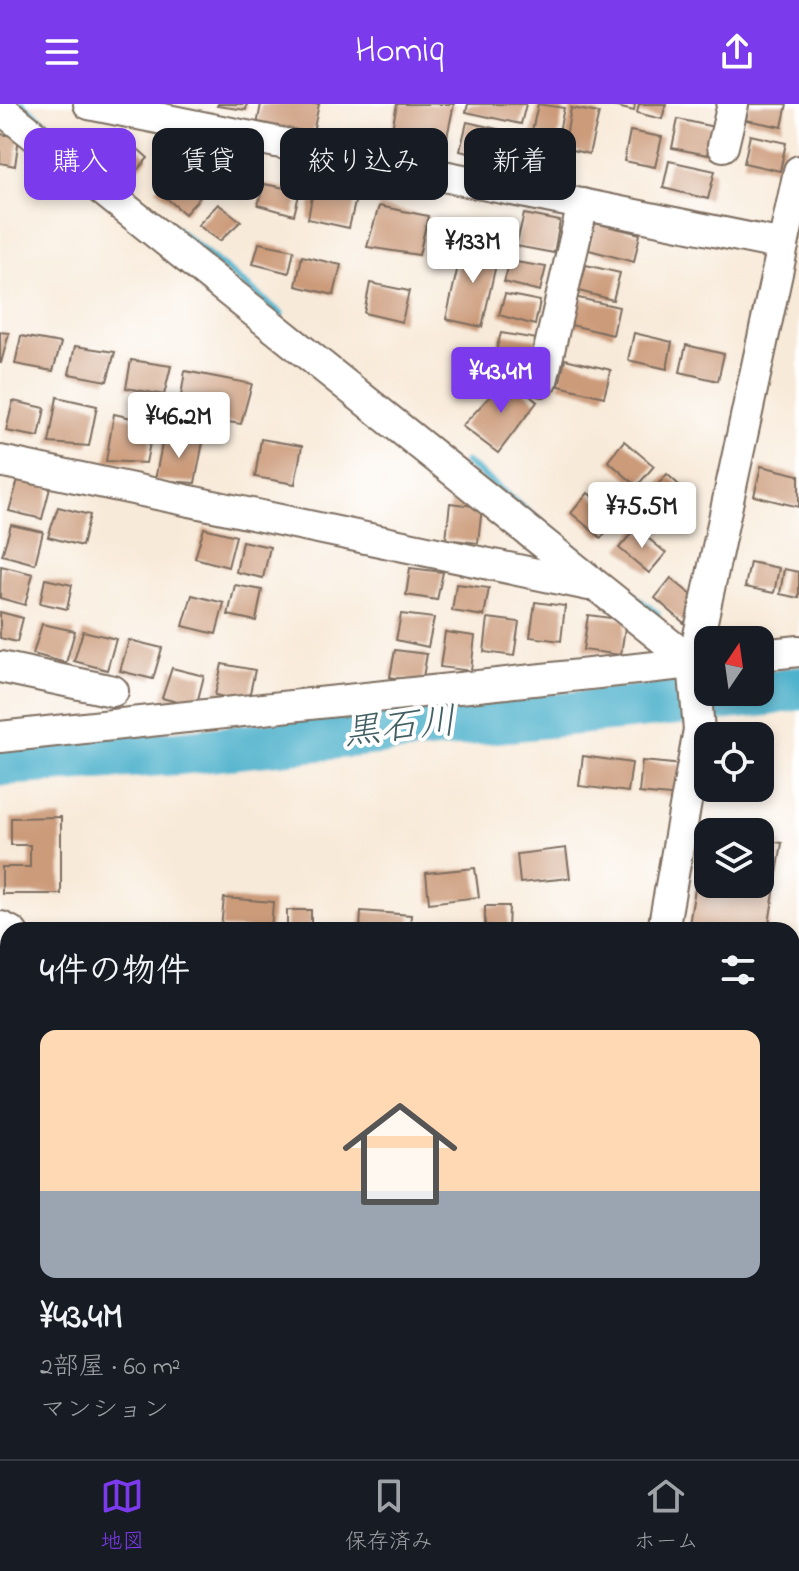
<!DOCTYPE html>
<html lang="ja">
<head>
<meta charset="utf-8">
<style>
  body { margin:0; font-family:"Indie Flower","Klee One",sans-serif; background:#20242c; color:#f1f3f6; height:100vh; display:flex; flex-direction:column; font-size:30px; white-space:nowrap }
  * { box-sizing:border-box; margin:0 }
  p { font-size:26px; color:#9ea1a6 }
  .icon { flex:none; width:44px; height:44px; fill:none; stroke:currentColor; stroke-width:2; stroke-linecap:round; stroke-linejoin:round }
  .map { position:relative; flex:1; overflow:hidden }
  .side { position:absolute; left:0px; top:818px; width:800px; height:538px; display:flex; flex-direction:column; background:#171b24; border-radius:24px 24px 0 0; box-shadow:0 4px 12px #0003 }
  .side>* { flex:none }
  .top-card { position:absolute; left:24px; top:24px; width:752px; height:72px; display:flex; gap:16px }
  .needle { width:52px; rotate:13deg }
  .tools { position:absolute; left:694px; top:522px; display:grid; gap:16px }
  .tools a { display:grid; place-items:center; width:80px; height:80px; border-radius:16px; background:#171b24; box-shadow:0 4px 12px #0003; font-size:40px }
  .price { position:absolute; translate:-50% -68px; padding:0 18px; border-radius:8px; background:#fff; color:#222; font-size:26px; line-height:52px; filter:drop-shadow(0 2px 4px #0008) }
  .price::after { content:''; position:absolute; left:50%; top:48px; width:24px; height:18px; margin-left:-12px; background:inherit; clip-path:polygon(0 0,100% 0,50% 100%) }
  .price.on { background:#7c3aed; color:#fff }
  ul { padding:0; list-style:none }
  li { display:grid; align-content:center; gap:16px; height:424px; padding:0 40px }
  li+li { border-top:2px solid #363941 }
  li span { display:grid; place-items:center; height:248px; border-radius:16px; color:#555 }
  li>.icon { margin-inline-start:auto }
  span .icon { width:144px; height:144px; fill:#fffc; stroke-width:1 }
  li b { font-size:34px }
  h2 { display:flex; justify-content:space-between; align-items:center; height:96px; padding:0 40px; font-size:34px }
  .pill { padding:0 28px; border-radius:16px; background:#171b24; box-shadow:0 4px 12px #0003; font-size:28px; line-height:72px }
  .pill.on { background:#7c3aed; color:#fff }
  header { display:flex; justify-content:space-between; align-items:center; height:104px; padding:0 40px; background:#7c3aed; color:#fff; font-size:36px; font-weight:600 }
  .tabs { display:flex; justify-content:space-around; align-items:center; height:112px; border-top:2px solid #363941; background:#171b24; font-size:22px; color:#9ea1a6 }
  .tabs a { display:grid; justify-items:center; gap:4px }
  .tabs .on { color:#7c3aed }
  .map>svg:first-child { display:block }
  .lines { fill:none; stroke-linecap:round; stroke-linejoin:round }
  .stream { stroke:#4cb0cb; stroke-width:7 }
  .river { stroke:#4cb0cb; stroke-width:44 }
  .building { fill:#cc9b7a }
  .street-casing { stroke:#7d6d5f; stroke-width:34 }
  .secondary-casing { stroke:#7d6d5f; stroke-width:46 }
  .street { stroke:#fff; stroke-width:30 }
  .secondary { stroke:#fff; stroke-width:42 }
  .labels { text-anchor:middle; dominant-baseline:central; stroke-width:8; stroke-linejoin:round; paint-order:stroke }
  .water-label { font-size:38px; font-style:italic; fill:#426063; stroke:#fff }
</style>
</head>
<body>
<header><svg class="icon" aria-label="menu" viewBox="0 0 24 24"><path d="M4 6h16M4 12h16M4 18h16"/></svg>Homiq<svg class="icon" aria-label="share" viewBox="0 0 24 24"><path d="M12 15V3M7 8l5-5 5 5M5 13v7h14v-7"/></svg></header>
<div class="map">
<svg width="799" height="1355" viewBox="0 0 799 1355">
  <rect width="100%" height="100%" fill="#fff"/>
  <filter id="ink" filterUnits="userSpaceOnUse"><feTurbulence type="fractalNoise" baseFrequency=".0125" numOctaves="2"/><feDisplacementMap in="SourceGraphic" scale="16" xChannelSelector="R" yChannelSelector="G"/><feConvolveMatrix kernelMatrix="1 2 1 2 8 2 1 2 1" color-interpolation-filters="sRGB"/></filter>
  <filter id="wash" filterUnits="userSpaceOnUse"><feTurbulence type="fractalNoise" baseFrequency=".006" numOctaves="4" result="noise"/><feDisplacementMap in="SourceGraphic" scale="32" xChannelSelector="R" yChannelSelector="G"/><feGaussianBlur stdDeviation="1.8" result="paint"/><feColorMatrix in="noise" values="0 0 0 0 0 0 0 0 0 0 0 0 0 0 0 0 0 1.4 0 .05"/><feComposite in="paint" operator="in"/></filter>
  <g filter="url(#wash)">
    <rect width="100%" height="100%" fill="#f8ead9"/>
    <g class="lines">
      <g class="stream">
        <path d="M 22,0 L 281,210"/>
        <path d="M 466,358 L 657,510"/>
        <path d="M 760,588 L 766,590"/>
      </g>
      <path class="river" d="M 0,660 L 178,649 L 766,590 L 799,584"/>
    </g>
    <g id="blocks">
      <g class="building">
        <path d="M 218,0 L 247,0 L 246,6 L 217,2 Z"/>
        <path d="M 261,0 L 319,0 L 311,38 L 256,27 Z"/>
        <path d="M 397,0 L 454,0 L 441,61 L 387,50 Z"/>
        <path d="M 468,0 L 526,0 L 521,20 L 466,8 Z"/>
        <path d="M 538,0 L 564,4 L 556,42 L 530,36 Z"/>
        <path d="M 604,0 L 635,0 L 634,7 Z"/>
        <path d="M 639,0 L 666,0 L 662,15 L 637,9 Z"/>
        <path d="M 749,0 L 787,0 L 782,23 L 746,16 Z"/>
        <path d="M 571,4 L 599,9 L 589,50 L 564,44 Z"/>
        <path d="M 678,15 L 714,23 L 708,51 L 672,44 Z"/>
        <path d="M 467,18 L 506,27 L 500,57 L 460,47 Z"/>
        <path d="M 630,27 L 662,33 L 655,63 L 624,57 Z"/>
        <path d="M 119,28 L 148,54 L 131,73 L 101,48 Z"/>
        <path d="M 0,30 L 19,33 L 15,62 L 0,59 Z"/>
        <path d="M 750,31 L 786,39 L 780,67 L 744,59 Z"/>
        <path d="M 184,38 L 223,46 L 216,76 L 178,68 Z"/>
        <path d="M 228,49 L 256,54 L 250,87 L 222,82 Z"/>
        <path d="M 669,57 L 715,67 L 708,95 L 663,84 Z"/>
        <path d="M 173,65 L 202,91 L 185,110 L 156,85 Z"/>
        <path d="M 264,80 L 300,87 L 294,111 L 258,101 Z"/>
        <path d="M 314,81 L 357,90 L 349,124 L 308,115 Z"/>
        <path d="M 218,100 L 241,117 L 220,137 L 198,121 Z"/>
        <path d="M 379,102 L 428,112 L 419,151 L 367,143 Z"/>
        <path d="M 524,110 L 560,117 L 554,149 L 516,142 Z"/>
        <path d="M 595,119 L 640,130 L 634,158 L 589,146 Z"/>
        <path d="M 259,139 L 294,146 L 289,169 L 253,160 Z"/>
        <path d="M 463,140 L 499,147 L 482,223 L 446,215 Z"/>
        <path d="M 302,152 L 341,161 L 334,191 L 296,182 Z"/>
        <path d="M 510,157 L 546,163 L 540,187 L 504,178 Z"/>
        <path d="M 586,161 L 620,169 L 613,196 L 579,187 Z"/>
        <path d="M 370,179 L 409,187 L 402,218 L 364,209 Z"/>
        <path d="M 505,190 L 540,197 L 535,221 L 499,211 Z"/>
        <path d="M 574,193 L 619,203 L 613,231 L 567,220 Z"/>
        <path d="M 0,228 L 9,229 L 1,259 L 0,259 Z"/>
        <path d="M 501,229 L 537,235 L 531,259 L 495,250 Z"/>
        <path d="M 634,229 L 672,238 L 667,265 L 628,256 Z"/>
        <path d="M 21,232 L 61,239 L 53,267 L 15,260 Z"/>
        <path d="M 686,241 L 724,250 L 718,277 L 680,268 Z"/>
        <path d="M 75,242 L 115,248 L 107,277 L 69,270 Z"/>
        <path d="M 565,255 L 611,266 L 604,293 L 559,282 Z"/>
        <path d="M 131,256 L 171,262 L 164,291 L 126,284 Z"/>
        <path d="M 185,267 L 252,280 L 241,320 L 178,311 Z"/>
        <path d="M 508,273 L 537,298 L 498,349 L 462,322 Z"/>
        <path d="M 57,293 L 97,302 L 89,342 L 49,339 Z"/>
        <path d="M 13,297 L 45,304 L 39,333 L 6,327 Z"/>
        <path d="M 114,310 L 154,319 L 146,359 L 106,357 Z"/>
        <path d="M 164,330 L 203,338 L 195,379 L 155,376 Z"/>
        <path d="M 261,335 L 302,342 L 295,380 L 255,373 Z"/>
        <path d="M 624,337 L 654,362 L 637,382 L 608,357 Z"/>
        <path d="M 761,362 L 799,371 L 799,403 L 754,392 Z"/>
        <path d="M 667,370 L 691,392 L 673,411 L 650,390 Z"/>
        <path d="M 18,376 L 50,384 L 42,415 L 9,407 Z"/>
        <path d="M 588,389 L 618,414 L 601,434 L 571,409 Z"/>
        <path d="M 450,399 L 482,403 L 478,439 L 446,435 Z"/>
        <path d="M 58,403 L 90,411 L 82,442 L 48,433 Z"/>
        <path d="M 11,421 L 43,428 L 35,460 L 2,451 Z"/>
        <path d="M 204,424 L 236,432 L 228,463 L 195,454 Z"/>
        <path d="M 636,424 L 666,449 L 649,469 L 619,444 Z"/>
        <path d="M 242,437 L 270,443 L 263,474 L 236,468 Z"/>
        <path d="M 750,458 L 779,464 L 774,489 L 745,483 Z"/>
        <path d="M 1,462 L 33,470 L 25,501 L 0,494 Z"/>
        <path d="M 410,464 L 443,468 L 437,496 L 406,491 Z"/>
        <path d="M 784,465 L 799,468 L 799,494 L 780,490 Z"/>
        <path d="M 671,474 L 701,499 L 684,519 L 655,494 Z"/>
        <path d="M 45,475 L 72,481 L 67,505 L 40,499 Z"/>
        <path d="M 456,480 L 489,484 L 484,512 L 452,507 Z"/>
        <path d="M 235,481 L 262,486 L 256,517 L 228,511 Z"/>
        <path d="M 192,491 L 224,499 L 216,530 L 183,522 Z"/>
        <path d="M 535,498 L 565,502 L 561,537 L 530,533 Z"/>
        <path d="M 0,508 L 23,514 L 17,538 L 0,534 Z"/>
        <path d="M 401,510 L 434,514 L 428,543 L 396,536 Z"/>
        <path d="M 588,511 L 626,516 L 621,551 L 583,546 Z"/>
        <path d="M 488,514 L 519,518 L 514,552 L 484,548 Z"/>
        <path d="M 42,520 L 75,527 L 66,559 L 33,550 Z"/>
        <path d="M 83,527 L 116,535 L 107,566 L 74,557 Z"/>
        <path d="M 445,528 L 475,532 L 471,567 L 440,563 Z"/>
        <path d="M 129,536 L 162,544 L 153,575 L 120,567 Z"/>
        <path d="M 395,546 L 427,550 L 422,579 L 390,573 Z"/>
        <path d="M 222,560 L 255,566 L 248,598 L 215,591 Z"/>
        <path d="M 172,564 L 204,572 L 196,603 L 162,594 Z"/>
        <path d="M 583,652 L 632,659 L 628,688 L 579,682 Z"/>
        <path d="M 642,657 L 683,661 L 680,693 L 639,689 Z"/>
        <path d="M 61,713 L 61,790 L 2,790 L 2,763 L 30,763 L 30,741 L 11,741 L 11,714 Z"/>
        <path d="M 705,726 L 708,726 L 708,780 L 760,780 L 760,735 L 782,739 L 768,826 L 688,826 Z"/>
        <path d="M 566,744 L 570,774 L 520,779 L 517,750 Z"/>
        <path d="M 475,764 L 479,793 L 429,799 L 426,769 Z"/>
        <path d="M 224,794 L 273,798 L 271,826 L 221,824 Z"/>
        <path d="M 485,802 L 509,802 L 508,826 L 485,826 Z"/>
        <rect x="287" y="806" width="24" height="20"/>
        <path d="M 361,807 L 411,811 L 410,826 L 360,826 Z"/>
        <rect x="792" y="1234" width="7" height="35"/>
        <path d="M 685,1348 L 715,1348 L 715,1353 L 685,1354 Z"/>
      </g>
    </g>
  </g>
  <g filter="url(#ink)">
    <use href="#blocks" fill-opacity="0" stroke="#7d6d5f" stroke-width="2"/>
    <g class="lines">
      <g class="street-casing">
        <g id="street">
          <path d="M 89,0 L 783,141"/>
          <path d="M 0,4 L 693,559"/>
          <path d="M 723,42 L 733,0"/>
          <path d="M 542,277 L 583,100"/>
          <path d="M 0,357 L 589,481"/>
          <path d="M 760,551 L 799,547"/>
          <path d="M 0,563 L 113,587"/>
          <path d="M 0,633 L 702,558"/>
          <path d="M 663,826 L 699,626 L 693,559 L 799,67"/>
          <path d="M 792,877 L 799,878"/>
          <path d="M 0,999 L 8,998"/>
          <path d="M 578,1355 L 579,1348"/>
        </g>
      </g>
      <g class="secondary-casing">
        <g id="secondary">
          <path d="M 0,829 L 8,833"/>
          <path d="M 792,1185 L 799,1188"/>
        </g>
      </g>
      <use href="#street" class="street"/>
      <use href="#secondary" class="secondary"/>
    </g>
  </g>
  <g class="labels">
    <g class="water-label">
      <text transform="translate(400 625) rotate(-6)">黒石川</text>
    </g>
  </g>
</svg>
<div class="tools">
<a><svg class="needle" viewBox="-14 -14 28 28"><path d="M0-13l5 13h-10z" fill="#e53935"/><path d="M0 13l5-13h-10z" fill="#9ea1a6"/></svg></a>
<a><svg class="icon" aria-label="locate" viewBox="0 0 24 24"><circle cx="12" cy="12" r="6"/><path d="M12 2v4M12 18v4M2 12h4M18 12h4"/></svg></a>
<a><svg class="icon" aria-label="layers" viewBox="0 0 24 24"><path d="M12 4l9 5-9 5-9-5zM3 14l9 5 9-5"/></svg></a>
</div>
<b class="price" style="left:473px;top:181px">¥133M</b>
<b class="price on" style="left:501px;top:311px">¥43.4M</b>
<b class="price" style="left:179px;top:356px">¥46.2M</b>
<b class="price" style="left:642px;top:446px">¥75.5M</b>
<div class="top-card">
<a class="pill on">購入</a>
<a class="pill">賃貸</a>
<a class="pill">絞り込み</a>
<a class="pill">新着</a>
</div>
<section class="side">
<h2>4件の物件<svg class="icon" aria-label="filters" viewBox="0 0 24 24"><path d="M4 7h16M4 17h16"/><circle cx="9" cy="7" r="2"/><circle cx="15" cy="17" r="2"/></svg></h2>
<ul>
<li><span style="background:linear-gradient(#ffd9b3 65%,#9aa5b1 0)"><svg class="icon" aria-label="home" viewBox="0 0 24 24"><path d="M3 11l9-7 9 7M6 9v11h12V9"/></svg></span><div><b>¥43.4M</b><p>2部屋 · 60 m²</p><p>マンション</p></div></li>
</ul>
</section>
</div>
<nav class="tabs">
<a class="on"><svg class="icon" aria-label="map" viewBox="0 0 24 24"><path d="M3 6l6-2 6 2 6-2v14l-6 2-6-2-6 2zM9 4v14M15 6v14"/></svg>地図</a>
<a><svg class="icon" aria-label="saved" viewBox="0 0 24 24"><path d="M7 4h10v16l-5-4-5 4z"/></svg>保存済み</a>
<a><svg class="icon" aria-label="home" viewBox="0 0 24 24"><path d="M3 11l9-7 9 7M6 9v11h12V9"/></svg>ホーム</a>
</nav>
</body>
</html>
